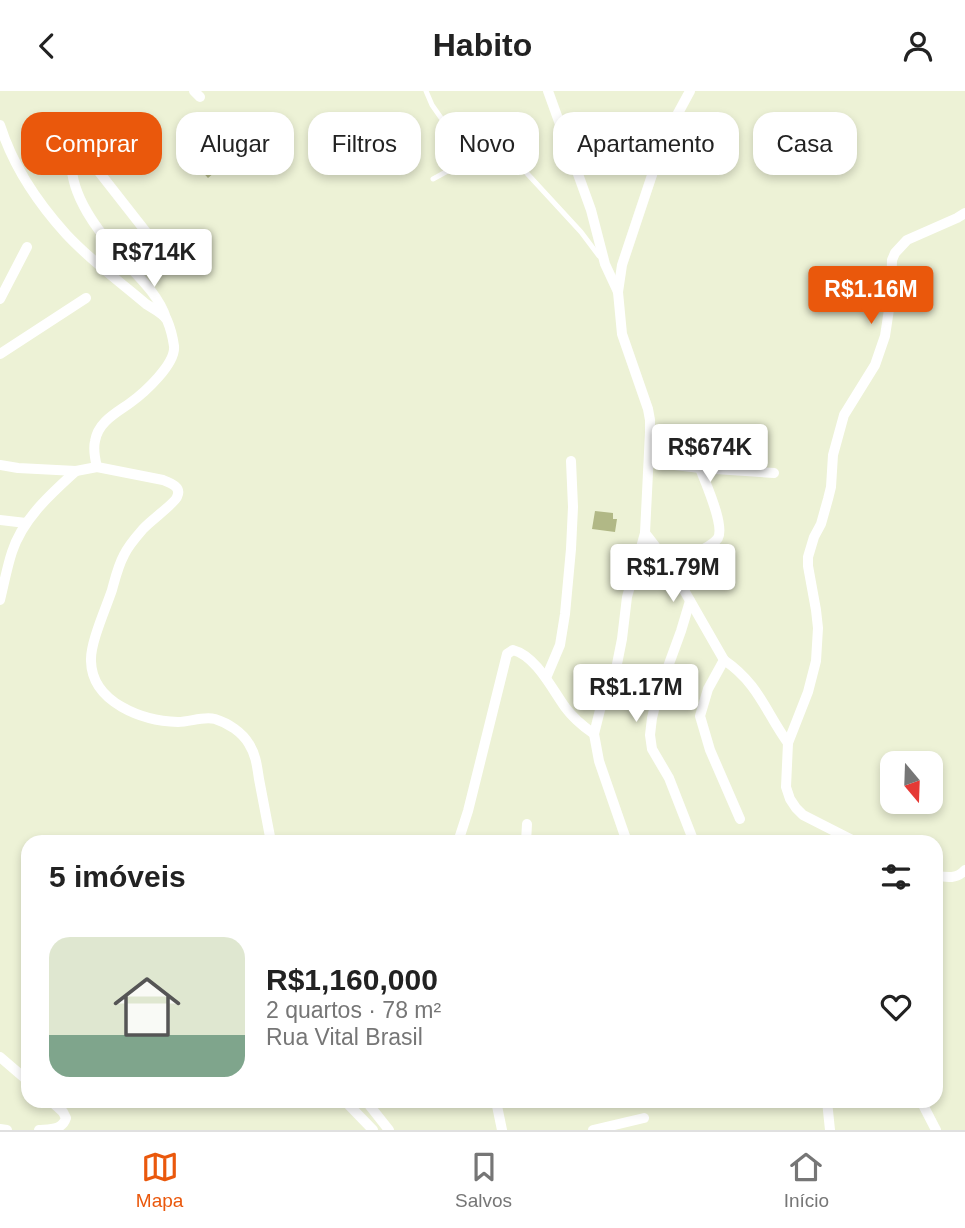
<!DOCTYPE html>
<html lang="pt">
<head>
<meta charset="utf-8">
<style>
  body { margin:0; font-family:Helvetica,sans-serif; background:#f6f6f6; color:#222; height:100vh; display:flex; flex-direction:column; font-size:26px; white-space:nowrap }
  * { box-sizing:border-box; margin:0 }
  p { font-size:23px; color:#767676 }
  .icon { flex:none; width:38px; height:38px; fill:none; stroke:currentColor; stroke-width:2; stroke-linecap:round; stroke-linejoin:round }
  .map { position:relative; flex:1; overflow:hidden }
  .panel { position:absolute; left:21px; top:744px; width:922px; height:273px; display:flex; flex-direction:column; background:#fff; border-radius:21px; box-shadow:0 4px 10px #0003 }
  .panel>* { flex:none }
  .guide { position:absolute; left:21px; top:21px; width:924px; height:63px; display:flex; gap:14px }
  .needle { width:46px; rotate:161deg }
  .fabs { position:absolute; left:880px; top:660px; display:grid; gap:14px }
  .fabs a { display:grid; place-items:center; width:63px; height:63px; border-radius:14px; background:#fff; box-shadow:0 4px 10px #0003; font-size:35px }
  .price { position:absolute; translate:-50% -60px; padding:0 16px; border-radius:7px; background:#fff; color:#222; font-size:23px; line-height:46px; filter:drop-shadow(0 2px 4px #0008) }
  .price::after { content:''; position:absolute; left:50%; top:42px; width:21px; height:16px; margin-left:-10px; background:inherit; clip-path:polygon(0 0,100% 0,50% 100%) }
  .price.on { background:#ea580c; color:#fff }
  ul { padding:0; list-style:none }
  li { display:flex; align-items:center; gap:21px; height:175px; padding:0 28px }
  li+li { border-top:2px solid #e0e0e0 }
  li span { display:grid; place-items:center; flex:none; width:196px; height:140px; border-radius:21px; color:#555 }
  li>.icon { margin-inline-start:auto }
  span .icon { width:84px; height:84px; fill:#fffc; stroke-width:1 }
  li b { font-size:30px }
  h2 { display:flex; justify-content:space-between; align-items:center; height:84px; padding:0 28px; font-size:30px }
  .chip { padding:0 24px; border-radius:21px; background:#fff; box-shadow:0 4px 10px #0003; font-size:24px; line-height:63px }
  .chip.on { background:#ea580c; color:#fff }
  header { display:flex; justify-content:space-between; align-items:center; height:91px; padding:0 28px; background:#fff; font-size:32px; font-weight:600 }
  .tabs { display:flex; justify-content:space-around; align-items:center; height:98px; border-top:2px solid #e0e0e0; background:#fff; font-size:19px; color:#767676 }
  .tabs a { display:grid; justify-items:center; gap:4px }
  .tabs .on { color:#ea580c }
  .map>svg:first-child { display:block }
  .building { fill:#b1b886 }
  .lines { fill:none; stroke-linecap:round; stroke-linejoin:round }
  .service { stroke:#fff; stroke-width:5 }
  .minor { stroke:#fff; stroke-width:10 }
</style>
</head>
<body>
<header><svg class="icon" aria-label="back" viewBox="0 0 24 24"><path d="M15 5l-7 7 7 7"/></svg>Habito<svg class="icon" aria-label="person" viewBox="0 0 24 24"><circle cx="12" cy="8" r="4"/><path d="M4 21q1-7 8-7t8 7"/></svg></header>
<div class="map">
<svg width="965" height="1039" viewBox="0 0 965 1039">
  <rect width="100%" height="100%" fill="#edf2d6"/>
  <g class="building">
    <path d="M 219,56 L 230,68 L 208,87 L 197,75 Z"/>
    <path d="M 595,420 L 613,422 L 613,428 L 617,428 L 615,441 L 592,438 Z"/>
  </g>
  <g class="lines">
    <g class="service">
      <path d="M 426,0 L 432,14 L 446,34 L 454,38 L 464,39 L 480,43 L 499,52 L 581,141 L 599,165"/>
      <path d="M 433,88 L 499,52"/>
    </g>
    <g class="minor">
      <path d="M 194,0 L 200,6"/>
      <path d="M 548,0 L 591,119 L 605,173 L 618,201"/>
      <path d="M 0,34 C 13,75 37,111 66,143 C 90,169 119,190 146,213 C 152,217 163,222 167,229 C 170,236 173,248 174,255 C 176,273 144,302 130,312 C 116,322 98,331 95,350 C 93,359 95,368 97,376"/>
      <path d="M 150,146 L 85,63 L 80,60 L 72,62 C 66,102 101,144 125,171 C 141,188 159,205 166,227"/>
      <path d="M 0,208 L 27,156"/>
      <path d="M 0,263 L 86,207"/>
      <path d="M 649,371 L 700,377 L 774,382"/>
      <path d="M 0,374 L 18,377 L 76,380 L 97,376 L 163,389 C 171,392 182,396 177,406 C 175,412 150,430 143,438 C 136,446 128,455 124,464 C 118,475 115,488 112,499 C 106,517 90,552 91,570 C 92,612 143,630 178,631 C 190,631 203,625 215,628 C 228,632 242,641 249,653 C 256,664 257,675 259,688 C 263,709 267,730 271,751"/>
      <path d="M 0,429 L 26,432"/>
      <path d="M 645,442 L 669,473 L 724,569 C 759,593 765,620 788,652"/>
      <path d="M 669,473 C 681,468 711,458 718,447 C 725,434 705,391 700,377"/>
      <path d="M 0,509 C 4,493 7,476 12,461 C 23,427 51,403 76,380"/>
      <path d="M 690,510 L 681,540 L 658,603 L 652,627 L 650,644 L 652,658 L 669,687 L 694,751"/>
      <path d="M 724,569 L 708,598 L 700,625 L 710,659 L 740,728"/>
      <path d="M 546,587 L 560,554 L 565,523 L 571,458 L 573,416 L 571,370"/>
      <path d="M 458,751 L 468,720 L 507,563 L 513,559 C 536,565 552,598 565,616 C 573,627 584,636 594,643"/>
      <path d="M 526,751 L 527,733"/>
      <path d="M 627,751 L 599,670 L 594,643 L 600,619 L 616,578 L 622,548 L 627,506 L 645,442 L 650,341 L 650,329 L 648,318 L 622,243 L 618,201 L 622,174 L 664,48 L 690,0"/>
      <path d="M 856,751 L 803,724 L 796,717 L 790,708 L 786,696 L 788,652 L 808,601 L 816,570 L 818,537 L 816,519 L 808,475 L 808,466 L 814,446 L 821,433 L 828,408 L 831,396 L 833,364 L 844,324 L 875,274 L 885,245 L 891,205 L 892,169 L 895,162 L 907,149 L 957,127 L 965,122"/>
      <path d="M 936,784 C 947,787 957,788 965,779"/>
      <path d="M 0,966 L 28,990"/>
      <path d="M 345,1010 L 373,1039"/>
      <path d="M 366,1010 L 389,1039"/>
      <path d="M 496,1010 L 502,1039"/>
      <path d="M 827,1010 L 830,1039"/>
      <path d="M 921,1010 L 936,1039"/>
      <path d="M 0,1038 L 7,1039"/>
      <path d="M 39,1039 C 51,1038 62,1039 66,1027 L 63,1021 L 51,1010"/>
      <path d="M 593,1039 L 644,1027"/>
    </g>
  </g>
</svg>
<div class="fabs">
<a><svg class="needle" viewBox="-14 -14 28 28"><path d="M0-13l5 13h-10z" fill="#e53935"/><path d="M0 13l5-13h-10z" fill="#767676"/></svg></a>
</div>
<b class="price" style="left:154px;top:198px">R$714K</b>
<b class="price on" style="left:871px;top:235px">R$1.16M</b>
<b class="price" style="left:710px;top:393px">R$674K</b>
<b class="price" style="left:673px;top:513px">R$1.79M</b>
<b class="price" style="left:636px;top:633px">R$1.17M</b>
<div class="guide">
<a class="chip on">Comprar</a>
<a class="chip">Alugar</a>
<a class="chip">Filtros</a>
<a class="chip">Novo</a>
<a class="chip">Apartamento</a>
<a class="chip">Casa</a>
</div>
<section class="panel">
<h2>5 imóveis<svg class="icon" aria-label="filters" viewBox="0 0 24 24"><path d="M4 7h16M4 17h16"/><circle cx="9" cy="7" r="2"/><circle cx="15" cy="17" r="2"/></svg></h2>
<ul>
<li><span style="background:linear-gradient(#dfe7d0 70%,#7fa58c 0)"><svg class="icon" aria-label="home" viewBox="0 0 24 24"><path d="M3 11l9-7 9 7M6 9v11h12V9"/></svg></span><div><b>R$1,160,000</b><p>2 quartos · 78 m²</p><p>Rua Vital Brasil</p></div><svg class="icon" aria-label="heart" viewBox="0 0 24 24"><path d="M12 20l-8-8c-3-5 5-10 8-4 3-6 11-1 8 4z"/></svg></li>
</ul>
</section>
</div>
<nav class="tabs">
<a class="on"><svg class="icon" aria-label="map" viewBox="0 0 24 24"><path d="M3 6l6-2 6 2 6-2v14l-6 2-6-2-6 2zM9 4v14M15 6v14"/></svg>Mapa</a>
<a><svg class="icon" aria-label="saved" viewBox="0 0 24 24"><path d="M7 4h10v16l-5-4-5 4z"/></svg>Salvos</a>
<a><svg class="icon" aria-label="home" viewBox="0 0 24 24"><path d="M3 11l9-7 9 7M6 9v11h12V9"/></svg>Início</a>
</nav>
</body>
</html>
